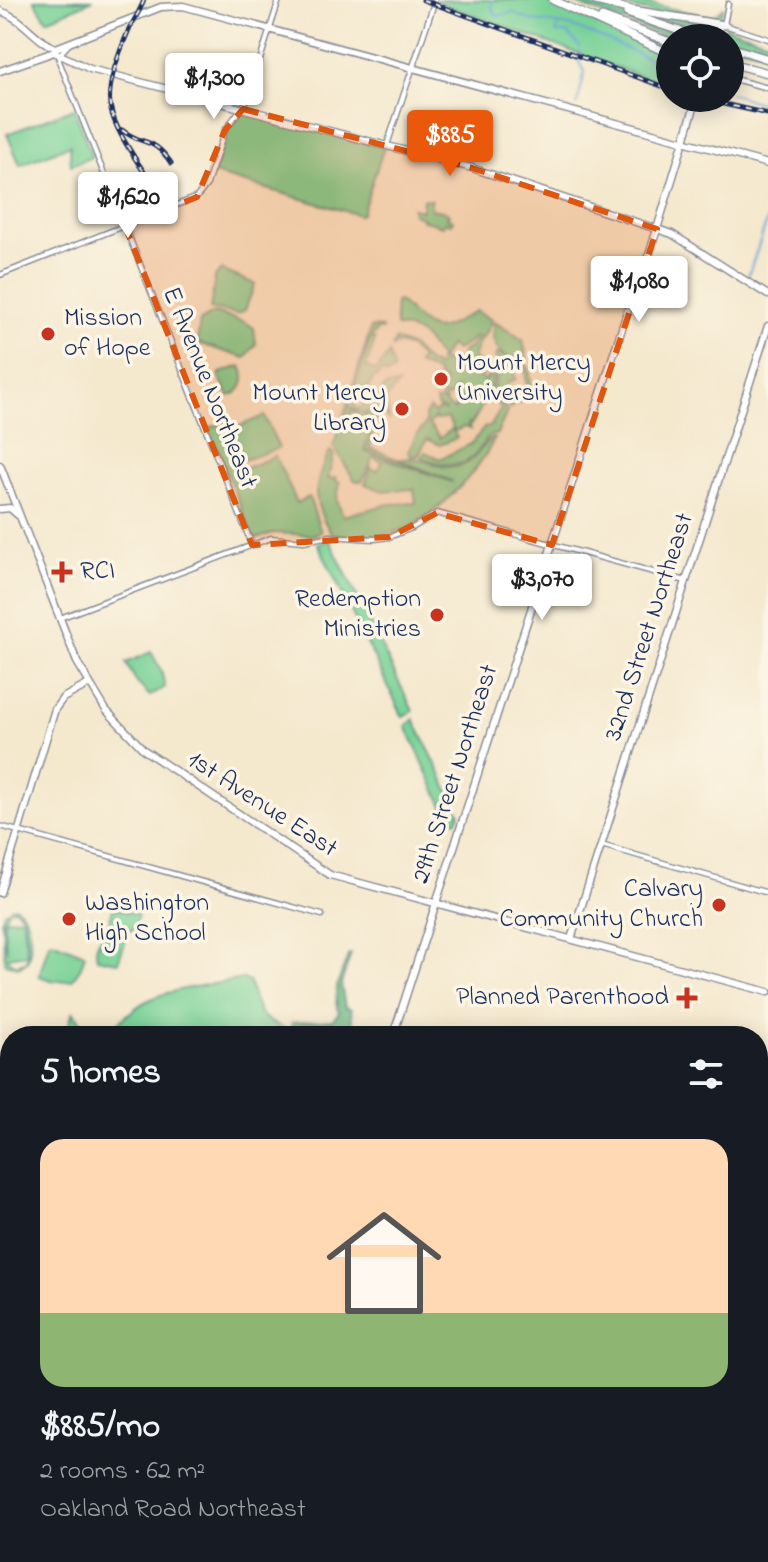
<!DOCTYPE html>
<html lang="en">
<head>
<meta charset="utf-8">
<style>
  body { margin:0; font-family:"Indie Flower",sans-serif; background:#20242c; color:#f1f3f6; height:100vh; display:flex; flex-direction:column; font-size:30px; white-space:nowrap }
  * { box-sizing:border-box; margin:0 }
  p { font-size:26px; color:#9ea1a6 }
  .icon { flex:none; width:44px; height:44px; fill:none; stroke:currentColor; stroke-width:2; stroke-linecap:round; stroke-linejoin:round }
  .map { position:relative; flex:1; overflow:hidden }
  .details { position:absolute; left:0px; top:1026px; width:768px; height:536px; display:flex; flex-direction:column; background:#171b24; border-radius:32px 32px 0 0; box-shadow:0 4px 20px #0003 }
  .details>* { flex:none }
  .controls { position:absolute; left:656px; top:24px; display:grid; gap:16px }
  .controls a { display:grid; place-items:center; width:88px; height:88px; border-radius:50%; background:#171b24; box-shadow:0 4px 20px #0003; font-size:40px }
  .price { position:absolute; translate:-50% -68px; padding:0 18px; border-radius:8px; background:#fff; color:#222; font-size:26px; line-height:52px; filter:drop-shadow(0 2px 4px #0008) }
  .price::after { content:''; position:absolute; left:50%; top:48px; width:24px; height:18px; margin-left:-12px; background:inherit; clip-path:polygon(0 0,100% 0,50% 100%) }
  .price.selected { background:#ea580c; color:#fff }
  ul { padding:0; list-style:none }
  li { display:grid; align-content:center; gap:16px; height:424px; padding:0 40px }
  li span { display:grid; place-items:center; height:248px; border-radius:24px; color:#555 }
  li>.icon { margin-inline-start:auto }
  span .icon { width:144px; height:144px; fill:#fffc; stroke-width:1 }
  li b { font-size:34px }
  h2 { display:flex; justify-content:space-between; align-items:center; height:96px; padding:0 40px; font-size:34px }
  .map>svg:first-child { display:block }
  .green { fill:#79d297; stroke:#4a807a; stroke-width:2; fill-rule:evenodd }
  .forest { fill:#62b480; stroke:#3e726f; stroke-width:2 }
  .lines { fill:none; stroke-linecap:round; stroke-linejoin:round }
  .stream { stroke:#6a9fd6; stroke-width:2 }
  .river { stroke:#6a9fd6; stroke-width:5 }
  .minor-casing { stroke:#888c96; stroke-width:7 }
  .major-casing { stroke:#888c96; stroke-width:9 }
  .highway-casing { stroke:#888c96; stroke-width:10 }
  .minor { stroke:#fff; stroke-width:4 }
  .major { stroke:#fff; stroke-width:6 }
  .highway { stroke:#fff; stroke-width:7 }
  .rail-casing { stroke:#1b2f5e; stroke-width:5 }
  .rail { stroke:#fcf5e5; stroke-width:2; stroke-dasharray:6; stroke-linecap:butt }
  .marked { fill:#de5710; fill-opacity:0.2; stroke:#de5710; stroke-width:6; stroke-dasharray:16 10; stroke-linejoin:round }
  .poi-dot { fill:#c8321e; stroke:#fcf5e5; stroke-width:3 }
  .labels { text-anchor:middle; dominant-baseline:central; stroke-width:7; stroke-linejoin:round; paint-order:stroke }
  .poi-label { font-size:26px; fill:#1b2f5e; stroke:#fcf5e5; text-anchor:start }
  .street-label { font-size:26px; fill:#1b2f5e; stroke:#fcf5e5 }
</style>
</head>
<body>
<div class="map">
<svg width="768" height="1562" viewBox="0 0 768 1562">
  <rect width="100%" height="100%" fill="#fcf5e5"/>
  <filter id="ink" filterUnits="userSpaceOnUse"><feTurbulence type="fractalNoise" baseFrequency=".0125" numOctaves="2"/><feDisplacementMap in="SourceGraphic" scale="16" xChannelSelector="R" yChannelSelector="G"/><feConvolveMatrix kernelMatrix="1 2 1 2 8 2 1 2 1" color-interpolation-filters="sRGB"/></filter>
  <filter id="wash" filterUnits="userSpaceOnUse"><feTurbulence type="fractalNoise" baseFrequency=".006" numOctaves="4" result="noise"/><feDisplacementMap in="SourceGraphic" scale="32" xChannelSelector="R" yChannelSelector="G"/><feGaussianBlur stdDeviation="1.8" result="paint"/><feColorMatrix in="noise" values="0 0 0 0 0 0 0 0 0 0 0 0 0 0 0 0 0 1.4 0 .05"/><feComposite in="paint" operator="in"/></filter>
  <g filter="url(#wash)">
    <rect width="100%" height="100%" fill="#f4e8cd"/>
    <g class="green">
      <path d="M 34,0 L 93,0 L 47,20 Z"/>
      <path d="M 437,0 L 543,0 L 670,56 L 670,87 L 436,2 Z"/>
      <path d="M 565,0 L 579,0 L 689,38 L 670,38 Z"/>
      <path d="M 602,0 C 640,0 676,10 712,17 L 724,7 L 718,20 L 713,21 L 641,10 Z"/>
      <path d="M 641,15 L 717,24 L 714,38 Z"/>
      <path d="M 725,27 L 768,41 L 768,53 L 730,44 L 730,38 L 721,38 Z"/>
      <path d="M 74,108 L 92,157 L 71,165 L 70,145 L 20,165 L 7,134 Z"/>
      <path d="M 244,111 L 384,147 L 362,213 L 359,215 L 214,174 L 225,134 Z"/>
      <path d="M 423,199 L 431,200 L 431,209 L 447,212 L 449,215 L 447,218 L 453,220 L 451,224 L 444,222 L 443,226 L 422,220 L 422,217 L 413,214 L 412,208 L 422,210 Z"/>
      <path d="M 221,270 L 255,284 L 245,310 L 238,314 L 210,309 L 215,277 Z"/>
      <path d="M 399,301 C 434,335 431,337 475,311 L 492,320 L 483,338 L 474,336 L 469,343 L 456,350 L 450,345 L 441,359 C 425,340 424,330 396,327 L 395,302 Z"/>
      <path d="M 214,313 L 245,322 L 254,328 L 256,344 L 245,358 L 197,343 L 200,321 Z"/>
      <path d="M 495,322 L 523,340 L 527,359 C 504,363 486,344 495,322 Z"/>
      <path d="M 371,337 L 375,340 L 366,367 L 376,371 L 389,354 L 394,370 L 387,375 L 383,372 L 373,379 L 369,388 L 361,387 L 355,407 L 358,409 L 363,406 L 366,389 L 378,397 L 385,387 L 399,384 L 386,399 L 389,419 L 377,409 L 364,413 L 371,417 L 371,421 L 365,451 L 453,482 L 398,459 C 406,459 407,457 416,459 C 434,462 448,473 467,463 C 479,457 483,441 495,438 C 484,460 471,476 454,493 C 417,530 385,543 332,534 C 310,501 313,485 330,451 L 334,454 L 328,479 L 336,478 L 336,481 L 340,482 L 337,499 L 343,516 L 389,504 L 416,503 L 414,489 L 383,491 L 365,484 L 371,468 L 377,471 L 383,462 L 374,458 L 371,460 L 371,464 L 362,481 L 355,481 L 333,446 L 343,420 L 352,411 L 360,413 L 349,407 L 349,404 Z"/>
      <path d="M 395,340 L 413,347 L 427,362 L 437,367 L 440,359 L 446,362 L 460,361 L 463,351 L 470,348 L 475,340 L 480,340 L 473,357 L 480,365 L 483,374 L 480,378 L 484,381 L 489,376 L 493,377 L 492,384 L 487,387 L 494,387 L 496,375 L 491,365 L 497,367 L 500,363 L 495,357 L 498,353 L 517,363 L 512,369 L 516,379 L 507,383 L 508,396 L 527,396 L 525,364 L 529,368 L 533,399 L 517,403 L 510,408 L 503,399 L 487,398 L 471,425 L 468,424 L 470,429 L 464,427 L 455,431 L 447,418 L 436,420 L 435,417 L 429,425 L 440,438 L 452,429 L 457,438 L 440,445 L 427,439 L 418,456 L 411,456 L 408,452 L 416,436 L 426,423 L 425,416 L 429,409 L 435,413 L 439,409 L 446,411 L 437,406 L 436,401 L 439,402 L 441,398 L 446,401 L 443,402 L 454,410 L 460,399 L 464,400 L 453,396 L 457,387 L 448,398 L 442,396 L 440,390 L 445,380 L 437,378 L 438,373 L 417,364 L 421,358 L 410,348 L 398,344 L 392,348 Z"/>
      <path d="M 241,366 C 248,380 243,392 229,396 L 219,376 L 220,373 Z"/>
      <path d="M 496,401 L 503,403 L 507,412 L 497,434 C 486,436 485,442 479,450 C 464,471 442,466 421,457 L 425,452 L 440,459 L 471,444 L 485,427 L 490,427 L 501,409 Z"/>
      <path d="M 264,416 L 279,448 L 244,460 L 232,429 Z"/>
      <path d="M 225,423 L 243,469 L 275,456 L 297,503 L 309,497 L 321,532 L 312,535 L 274,533 L 254,539 L 208,428 Z"/>
      <path d="M 329,539 L 413,711 L 403,717 L 318,544 Z"/>
      <path d="M 151,652 L 161,670 L 165,687 L 150,696 L 137,683 L 126,663 Z"/>
      <path d="M 414,719 L 460,814 L 457,821 L 449,819 L 406,726 Z"/>
      <path d="M 14,906 C 30,912 34,947 27,962 L 18,967 L 5,963 C 3,945 0,910 14,906 ZM 14,908 L 23,916 L 28,952 L 26,961 C 19,966 11,965 7,957 L 27,954 L 22,917 L 3,919 L 7,952 L 1,920 L 5,911 Z"/>
      <path d="M 113,908 L 138,915 L 133,931 L 109,924 Z"/>
      <path d="M 110,933 L 119,934 L 126,940 L 118,962 L 97,958 C 94,945 98,938 110,933 Z"/>
      <path d="M 52,941 L 85,954 L 81,967 L 72,980 L 54,981 L 39,976 L 49,943 Z"/>
      <path d="M 244,979 L 249,982 C 257,1007 256,1019 284,1028 L 281,1036 L 65,1036 L 73,1012 L 86,1028 C 112,1039 124,1013 145,1002 C 173,987 213,985 244,979 Z"/>
    </g>
    <g class="forest">
      <path d="M 371,327 L 382,328 L 382,330 L 378,330 L 369,341 L 349,404 L 349,407 L 360,413 L 352,411 L 343,420 L 336,440 Z"/>
      <path d="M 373,409 L 379,412 L 370,448 L 453,482 L 364,451 L 373,418 L 363,414 Z"/>
      <path d="M 351,954 L 341,984 L 345,1007 L 351,1009 L 353,1029 L 357,1036 L 352,1036 L 349,1030 L 327,1036 L 288,1036 L 292,1023 L 332,1020 L 339,1013 C 330,991 342,976 348,955 Z"/>
      <path d="M 759,1176 L 768,1179 L 768,1236 L 758,1242 Z"/>
      <path d="M 758,1334 L 768,1336 L 768,1409 L 758,1415 Z"/>
      <path d="M 0,1463 L 10,1465 L 10,1552 L 116,1552 L 116,1557 L 123,1562 L 105,1562 L 94,1555 L 92,1562 L 0,1562 Z"/>
      <path d="M 379,1552 L 576,1552 L 575,1562 L 363,1562 Z"/>
    </g>
    <g class="lines">
      <g class="stream">
        <path d="M 492,0 L 492,10 L 498,16 L 513,12 C 532,26 557,20 579,29 C 609,41 639,54 670,68"/>
        <path d="M 558,26 L 556,33 L 567,33 L 580,47"/>
        <path d="M 580,53 L 580,51"/>
        <path d="M 730,93 L 768,106"/>
        <path d="M 577,105 L 585,71 L 577,59"/>
        <path d="M 748,276 L 768,218"/>
        <path d="M 758,1171 L 768,1170"/>
        <path d="M 758,1246 L 768,1241"/>
        <path d="M 758,1327 L 768,1329"/>
        <path d="M 528,1562 L 540,1552"/>
      </g>
      <path class="river" d="M 0,1275 L 10,1265"/>
    </g>
  </g>
  <g filter="url(#ink)">
    <g class="lines">
      <g class="minor-casing">
        <g id="minor">
          <path d="M 728,4 L 724,25 L 768,39"/>
          <path d="M 69,44 L 60,54 L 59,61 L 252,545"/>
          <path d="M 730,78 L 768,88"/>
          <path d="M 387,145 L 435,0"/>
          <path d="M 0,275 L 197,197 L 207,184 L 225,130 L 247,101 L 279,0"/>
          <path d="M 60,618 L 271,538 L 304,541 L 330,536 L 374,539 L 389,537 L 412,528 L 437,513 L 686,581"/>
          <path d="M 0,826 L 322,915"/>
          <path d="M 601,845 L 768,893"/>
        </g>
      </g>
      <g class="major-casing">
        <g id="major">
          <path d="M 0,11 C 24,18 35,41 56,48 L 161,7 L 183,6 L 768,164"/>
          <path d="M 716,38 L 720,24"/>
          <path d="M 0,71 L 54,52 L 90,69 L 472,168 L 672,234 L 768,295"/>
          <path d="M 0,465 L 77,662 L 106,710 L 144,750 L 330,875 L 768,992"/>
          <path d="M 0,509 L 10,508 L 18,515"/>
          <path d="M 0,893 L 55,709 L 63,698 L 89,684"/>
          <path d="M 571,939 L 768,326"/>
          <path d="M 393,1036 L 635,288 L 650,252 L 697,98"/>
          <path d="M 319,1562 L 325,1552"/>
        </g>
      </g>
      <g class="highway-casing">
        <g id="highway">
          <path d="M 553,0 L 670,54"/>
          <path d="M 592,0 L 632,10 L 724,25"/>
          <path d="M 627,13 L 700,38"/>
          <path d="M 602,17 L 670,42"/>
          <path d="M 730,47 L 768,59"/>
          <path d="M 730,63 L 768,73"/>
          <path d="M 757,1562 L 768,1552"/>
        </g>
      </g>
      <use href="#minor" class="minor"/>
      <use href="#major" class="major"/>
      <use href="#highway" class="highway"/>
      <g class="rail-casing">
        <g id="rail">
          <path d="M 144,0 C 139,14 130,25 125,39 C 118,56 107,86 110,105 C 114,132 143,169 157,192"/>
          <path d="M 423,0 L 670,89"/>
          <path d="M 697,98 L 768,114"/>
          <path d="M 122,130 C 144,147 153,136 171,163"/>
        </g>
      </g>
      <use href="#rail" class="rail"/>
    </g>
  </g>
  <path class="marked" d="M 243,109 L 472,168 L 657,229 L 552,545 L 437,513 L 389,537 L 252,545 L 125,226 L 197,197 L 225,130 Z"/>
  <g class="poi-dot">
    <circle cx="48" cy="334" r="8"/>
    <circle cx="441" cy="379" r="8"/>
    <circle cx="402" cy="409" r="8"/>
    <path d="M58 560h8v8h8v8h-8v8h-8v-8h-8v-8h8z"/>
    <circle cx="437" cy="615" r="8"/>
    <circle cx="719" cy="905" r="8"/>
    <circle cx="69" cy="919" r="8"/>
    <path d="M683 986h8v8h8v8h-8v8h-8v-8h-8v-8h8z"/>
  </g>
  <g class="labels">
    <g class="poi-label">
      <text x="64" y="319">Mission<tspan x="64" dy="30">of Hope</tspan></text>
      <text x="457" y="364">Mount Mercy<tspan x="457" dy="30">University</tspan></text>
      <text x="386" y="394" text-anchor="end">Mount Mercy<tspan x="386" dy="30">Library</tspan></text>
      <text x="80" y="572">RCI</text>
      <text x="421" y="600" text-anchor="end">Redemption<tspan x="421" dy="30">Ministries</tspan></text>
      <text x="703" y="890" text-anchor="end">Calvary<tspan x="703" dy="30">Community Church</tspan></text>
      <text x="85" y="904">Washington<tspan x="85" dy="30">High School</tspan></text>
      <text x="669" y="998" text-anchor="end">Planned Parenthood</text>
    </g>
    <g class="street-label">
      <text transform="translate(209 388) rotate(68)">E Avenue Northeast</text>
      <text transform="translate(650 627) rotate(-72)">32nd Street Northeast</text>
      <text transform="translate(456 774) rotate(-72)">29th Street Northeast</text>
      <text transform="translate(262 805) rotate(33)">1st Avenue East</text>
    </g>
  </g>
</svg>
<div class="controls">
<a><svg class="icon" aria-label="locate" viewBox="0 0 24 24"><circle cx="12" cy="12" r="6"/><path d="M12 2v4M12 18v4M2 12h4M18 12h4"/></svg></a>
</div>
<b class="price" style="left:214px;top:121px">$1,300</b>
<b class="price selected" style="left:450px;top:178px">$885</b>
<b class="price" style="left:128px;top:240px">$1,620</b>
<b class="price" style="left:639px;top:324px">$1,080</b>
<b class="price" style="left:542px;top:622px">$3,070</b>
<section class="details">
<h2>5 homes<svg class="icon" aria-label="filters" viewBox="0 0 24 24"><path d="M4 7h16M4 17h16"/><circle cx="9" cy="7" r="2"/><circle cx="15" cy="17" r="2"/></svg></h2>
<ul>
<li><span style="background:linear-gradient(#ffd9b3 70%,#8fb573 0)"><svg class="icon" aria-label="home" viewBox="0 0 24 24"><path d="M3 11l9-7 9 7M6 9v11h12V9"/></svg></span><div><b>$885/mo</b><p>2 rooms · 62 m²</p><p>Oakland Road Northeast</p></div></li>
</ul>
</section>
</div>
</body>
</html>
